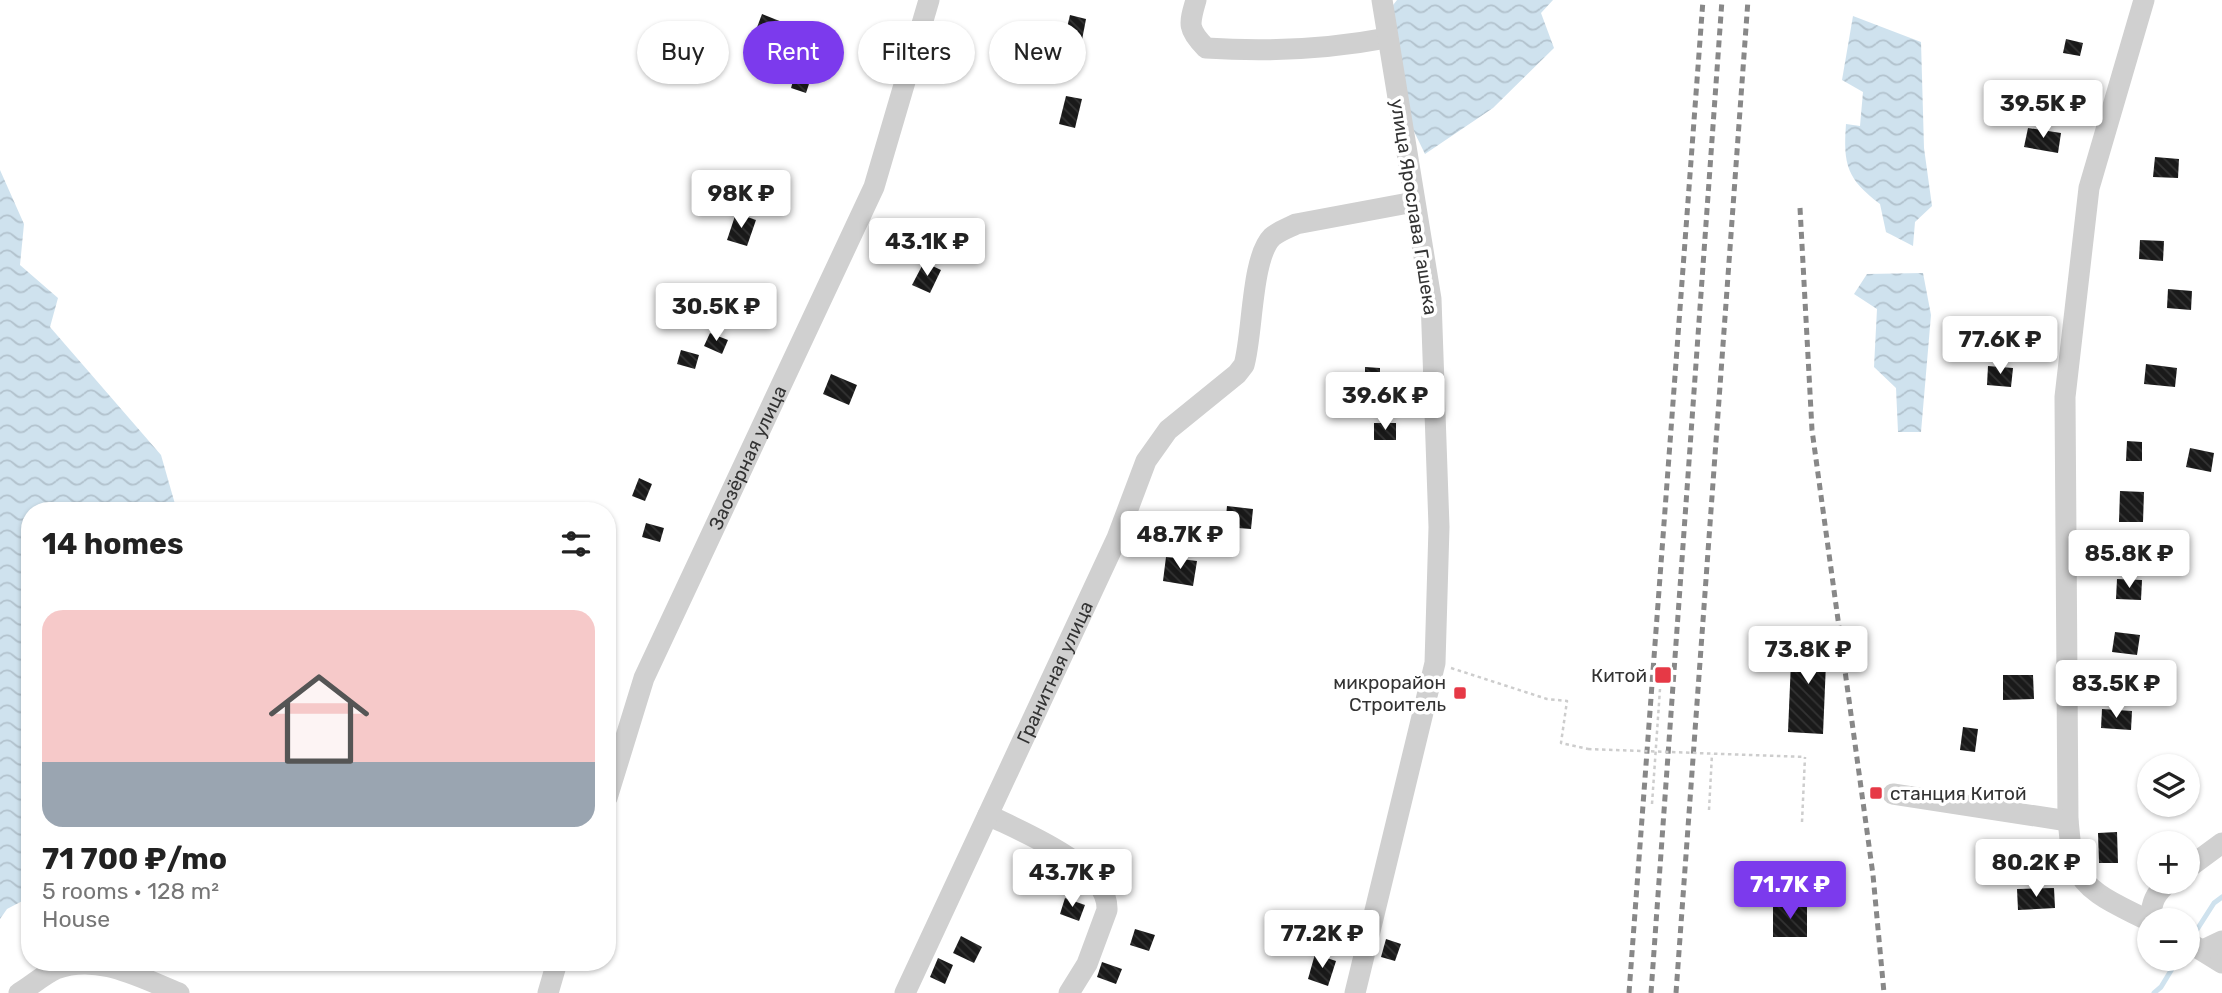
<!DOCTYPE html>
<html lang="en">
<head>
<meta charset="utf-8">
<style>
  body { margin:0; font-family:Rubik,sans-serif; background:#f2f2f2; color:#222; height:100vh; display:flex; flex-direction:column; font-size:26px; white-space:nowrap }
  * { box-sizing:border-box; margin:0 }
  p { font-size:23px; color:#767676 }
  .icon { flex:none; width:38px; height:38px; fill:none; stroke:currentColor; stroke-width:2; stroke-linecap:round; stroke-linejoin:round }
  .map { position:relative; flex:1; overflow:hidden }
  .side { position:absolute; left:21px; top:502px; width:595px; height:469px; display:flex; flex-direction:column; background:#fff; border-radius:28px; box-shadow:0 2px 5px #0004 }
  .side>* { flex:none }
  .banner { position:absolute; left:637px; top:21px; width:665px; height:63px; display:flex; gap:14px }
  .tools { position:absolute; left:2137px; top:754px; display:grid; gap:14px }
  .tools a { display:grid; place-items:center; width:63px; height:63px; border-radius:50%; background:#fff; box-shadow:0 2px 5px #0004; font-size:35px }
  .price { position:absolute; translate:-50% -60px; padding:0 16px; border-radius:7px; background:#fff; color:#222; font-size:23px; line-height:46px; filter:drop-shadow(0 2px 4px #0008) }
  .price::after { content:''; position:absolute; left:50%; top:42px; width:21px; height:16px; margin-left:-10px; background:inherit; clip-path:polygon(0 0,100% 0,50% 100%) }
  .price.current { background:#7c3aed; color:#fff }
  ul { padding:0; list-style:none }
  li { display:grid; align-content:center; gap:14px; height:371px; padding:0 21px }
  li+li { border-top:2px solid #e0e0e0 }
  li span { display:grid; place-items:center; height:217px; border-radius:21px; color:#555 }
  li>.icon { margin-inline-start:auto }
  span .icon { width:126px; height:126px; fill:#fffc; stroke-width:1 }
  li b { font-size:30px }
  h2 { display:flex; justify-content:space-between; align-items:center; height:84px; padding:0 21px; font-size:30px }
  .pill { padding:0 24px; border-radius:32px; background:#fff; box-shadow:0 2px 5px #0004; font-size:24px; line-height:63px }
  .pill.current { background:#7c3aed; color:#fff }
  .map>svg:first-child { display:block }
  .water { fill:url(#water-waves) }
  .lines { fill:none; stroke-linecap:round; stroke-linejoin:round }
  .stream { stroke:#cfe2ee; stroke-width:5 }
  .building { fill:url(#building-back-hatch) }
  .path { stroke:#cdcdcd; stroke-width:2.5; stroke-dasharray:3.5 3.5; stroke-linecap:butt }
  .minor { stroke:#d0d0d0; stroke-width:21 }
  .rail { stroke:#888; stroke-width:5; stroke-dasharray:7 5; stroke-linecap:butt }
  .path-bridge { stroke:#cdcdcd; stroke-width:2.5; stroke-dasharray:3.5 3.5; stroke-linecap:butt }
  .poi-dot { fill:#e63946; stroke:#fff; stroke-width:2.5 }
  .labels { text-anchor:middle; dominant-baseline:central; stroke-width:7; stroke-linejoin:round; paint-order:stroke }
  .street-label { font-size:19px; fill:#333; stroke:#fff }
  .poi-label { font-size:19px; fill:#333; stroke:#fff; text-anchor:end }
</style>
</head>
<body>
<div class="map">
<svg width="2222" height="993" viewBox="0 0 2222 993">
  <defs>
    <pattern id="water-waves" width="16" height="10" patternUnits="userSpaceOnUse" patternTransform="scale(1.75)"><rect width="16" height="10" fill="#cfe2ee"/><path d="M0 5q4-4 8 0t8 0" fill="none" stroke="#b2c2cd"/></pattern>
    <pattern id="building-back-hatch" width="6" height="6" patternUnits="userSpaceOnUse" patternTransform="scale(1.75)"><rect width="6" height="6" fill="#1a1a1a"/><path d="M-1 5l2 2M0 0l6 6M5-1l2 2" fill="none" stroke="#333"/></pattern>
  </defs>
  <rect width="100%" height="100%" fill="#fff"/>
  <g class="water">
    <path d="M 1397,0 L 1553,0 L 1541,13 L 1554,48 L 1493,108 L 1425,154 L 1406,115 L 1390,9 Z"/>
    <path d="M 1853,16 L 1921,42 L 1924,148 L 1932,206 L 1915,222 L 1913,246 L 1886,232 L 1880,204 C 1847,179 1843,165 1846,124 L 1860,126 L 1863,92 L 1842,80 Z"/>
    <path d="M 0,170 L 24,224 L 20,265 L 58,298 L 50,327 L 161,455 L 177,511 L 30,511 L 30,897 L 7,909 L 0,919 Z"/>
    <path d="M 1923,273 L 1931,315 L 1921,432 L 1898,432 L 1896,388 L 1874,367 L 1877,309 L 1854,294 L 1867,274 Z"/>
  </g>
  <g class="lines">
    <g class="stream">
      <path d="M 2191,939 L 2214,903 L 2222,897"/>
      <path d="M 2154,993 L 2161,987 L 2178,959"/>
    </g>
  </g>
  <g class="building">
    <path d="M 762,14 L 782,22 L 776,38 L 756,30 Z"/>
    <path d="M 1070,15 L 1086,19 L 1082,40 L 1065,36 Z"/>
    <path d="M 799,30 L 820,38 L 814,53 L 793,46 Z"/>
    <path d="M 2066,39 L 2083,43 L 2080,56 L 2063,53 Z"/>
    <path d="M 797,67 L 813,72 L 806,93 L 791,88 Z"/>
    <path d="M 1066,96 L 1082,99 L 1075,128 L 1059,124 Z"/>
    <path d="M 2028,128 L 2061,133 L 2058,153 L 2024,147 Z"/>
    <path d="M 2155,157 L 2179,159 L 2178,178 L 2153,177 Z"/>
    <path d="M 736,213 L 756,220 L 747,246 L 727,240 Z"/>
    <path d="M 2140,240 L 2164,241 L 2163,261 L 2139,259 Z"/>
    <path d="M 924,262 L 941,270 L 930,293 L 912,285 Z"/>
    <path d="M 2168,289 L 2192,291 L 2191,310 L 2167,308 Z"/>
    <path d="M 710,333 L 728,340 L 722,354 L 704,346 Z"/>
    <path d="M 681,350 L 699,355 L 695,369 L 677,364 Z"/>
    <path d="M 2146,364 L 2177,368 L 2175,387 L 2144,384 Z"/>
    <path d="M 1988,366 L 2013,368 L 2011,387 L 1987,385 Z"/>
    <path d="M 1365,367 L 1380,368 L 1380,386 L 1365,386 Z"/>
    <path d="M 831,374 L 857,385 L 849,405 L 823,394 Z"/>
    <rect x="1374" y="423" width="22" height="17"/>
    <path d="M 2127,441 L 2142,442 L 2142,461 L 2126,461 Z"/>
    <path d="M 2190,448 L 2214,453 L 2211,472 L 2186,467 Z"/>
    <path d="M 639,478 L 652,484 L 645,501 L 632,496 Z"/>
    <path d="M 2120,491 L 2144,492 L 2143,522 L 2119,522 Z"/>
    <path d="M 1227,506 L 1253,509 L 1251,529 L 1225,527 Z"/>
    <path d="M 646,523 L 664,528 L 660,542 L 642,537 Z"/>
    <path d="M 1166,557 L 1197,561 L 1193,586 L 1163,581 Z"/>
    <path d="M 2117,579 L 2142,580 L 2141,600 L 2116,599 Z"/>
    <path d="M 2115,632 L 2140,635 L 2137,655 L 2112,652 Z"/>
    <path d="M 1792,638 L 1827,639 L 1823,734 L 1788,732 Z"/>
    <path d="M 2003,675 L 2033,675 L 2034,699 L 2003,700 Z"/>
    <path d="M 2133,684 L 2156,687 L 2154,702 L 2131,698 Z"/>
    <path d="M 2102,709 L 2132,711 L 2131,730 L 2101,728 Z"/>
    <path d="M 1963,727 L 1978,729 L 1975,752 L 1960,750 Z"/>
    <path d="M 2117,832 L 2118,863 L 2099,863 L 2098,833 Z"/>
    <path d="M 2054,888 L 2055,908 L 2018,910 L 2017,889 Z"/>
    <path d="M 1065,898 L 1085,905 L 1079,921 L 1060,914 Z"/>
    <rect x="1773" y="904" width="34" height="33"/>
    <path d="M 1297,927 L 1318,932 L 1313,949 L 1293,943 Z"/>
    <path d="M 1135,929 L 1155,935 L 1149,951 L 1130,945 Z"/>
    <path d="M 961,936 L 982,947 L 974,963 L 953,953 Z"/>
    <path d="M 1386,939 L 1401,944 L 1395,961 L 1381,957 Z"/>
    <path d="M 1315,954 L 1336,961 L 1328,986 L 1308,979 Z"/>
    <path d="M 938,958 L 953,965 L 945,984 L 930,977 Z"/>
    <path d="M 1102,962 L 1122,969 L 1116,984 L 1097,977 Z"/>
  </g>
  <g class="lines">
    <g class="path">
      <path d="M 1451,668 L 1547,699 L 1567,701 L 1561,743 L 1588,749"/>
      <path d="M 1652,804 L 1660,689"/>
      <path d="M 1709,810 L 1712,754"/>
      <path d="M 1802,822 L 1805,757"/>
    </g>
    <g class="minor">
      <path d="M 1196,0 C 1189,24 1187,29 1206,48 C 1265,52 1329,49 1387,38"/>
      <path d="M 2144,0 L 2089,188 L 2065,397 L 2068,821 C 2070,835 2070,852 2075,865 C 2086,895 2123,907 2149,921"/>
      <path d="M 1893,794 L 2068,821"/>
      <path id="s1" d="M 607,798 L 644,678 L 874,187 L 929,0"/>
      <path d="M 988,815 C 1022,832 1109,866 1107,910 L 1087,964 L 1069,993"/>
      <path d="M 2188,868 L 2222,843"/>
      <path d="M 2150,920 C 2152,902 2154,894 2169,882"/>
      <path d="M 2188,942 L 2222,963"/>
      <path d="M 2203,950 L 2222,941"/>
      <path d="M 19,993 C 31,986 43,975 56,969 C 98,953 141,978 179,993"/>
      <path d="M 548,993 L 557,962"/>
      <path id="s2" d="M 905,993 L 1117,538 L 1146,461 L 1168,430 L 1237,374 L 1244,365 C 1253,334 1251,258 1272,237 C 1279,231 1288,228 1296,224 L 1414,202"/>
      <path d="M 1355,993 L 1435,663 L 1439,527 L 1431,299 L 1382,0"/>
    </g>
    <g class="rail">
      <path d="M 1800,208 L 1812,430 L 1873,875 L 1884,993"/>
      <path d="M 1629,993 L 1703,0"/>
      <path d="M 1651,993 L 1722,0"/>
      <path d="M 1676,993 L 1748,0"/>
    </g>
    <path class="path-bridge" d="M 1588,749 L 1805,757"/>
  </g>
  <g class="poi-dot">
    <rect x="1654" y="666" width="18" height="18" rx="3.5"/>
    <rect x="1453" y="686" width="14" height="14" rx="3.5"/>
    <rect x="1869" y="786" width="14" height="14" rx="3.5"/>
  </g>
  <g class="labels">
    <g class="street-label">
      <text transform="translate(1414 207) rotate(81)">улица Ярослава Гашека</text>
      <text stroke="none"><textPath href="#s1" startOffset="369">Заозёрная улица</textPath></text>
      <text stroke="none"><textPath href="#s2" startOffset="354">Гранитная улица</textPath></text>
    </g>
    <g class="poi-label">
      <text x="1647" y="675">Китой</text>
      <text x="1446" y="682">микрорайон<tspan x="1446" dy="22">Строитель</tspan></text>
      <text x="1890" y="793" text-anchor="start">станция Китой</text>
    </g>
  </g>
</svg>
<div class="tools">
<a><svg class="icon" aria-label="layers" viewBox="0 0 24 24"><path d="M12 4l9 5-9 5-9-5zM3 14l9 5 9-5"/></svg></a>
<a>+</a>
<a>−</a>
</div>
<b class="price" style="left:2043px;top:140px">39.5K ₽</b>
<b class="price" style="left:741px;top:230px">98K ₽</b>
<b class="price" style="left:927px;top:278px">43.1K ₽</b>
<b class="price" style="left:716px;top:343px">30.5K ₽</b>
<b class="price" style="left:2000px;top:376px">77.6K ₽</b>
<b class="price" style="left:1385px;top:432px">39.6K ₽</b>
<b class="price" style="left:1180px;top:571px">48.7K ₽</b>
<b class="price" style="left:2129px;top:590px">85.8K ₽</b>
<b class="price" style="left:1808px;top:686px">73.8K ₽</b>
<b class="price" style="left:2116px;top:720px">83.5K ₽</b>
<b class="price" style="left:2036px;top:899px">80.2K ₽</b>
<b class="price" style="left:1072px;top:909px">43.7K ₽</b>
<b class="price current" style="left:1790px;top:921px">71.7K ₽</b>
<b class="price" style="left:1322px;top:970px">77.2K ₽</b>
<div class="banner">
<a class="pill">Buy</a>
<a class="pill current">Rent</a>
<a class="pill">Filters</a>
<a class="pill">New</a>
</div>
<section class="side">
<h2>14 homes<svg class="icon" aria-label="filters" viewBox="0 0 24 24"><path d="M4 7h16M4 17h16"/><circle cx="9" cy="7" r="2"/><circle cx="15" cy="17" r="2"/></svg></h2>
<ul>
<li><span style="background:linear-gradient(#f6c9c9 70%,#9aa5b1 0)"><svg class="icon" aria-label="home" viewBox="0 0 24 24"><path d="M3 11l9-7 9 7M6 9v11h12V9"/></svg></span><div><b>71 700 ₽/mo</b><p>5 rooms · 128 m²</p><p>House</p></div></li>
</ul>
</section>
</div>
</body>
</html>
